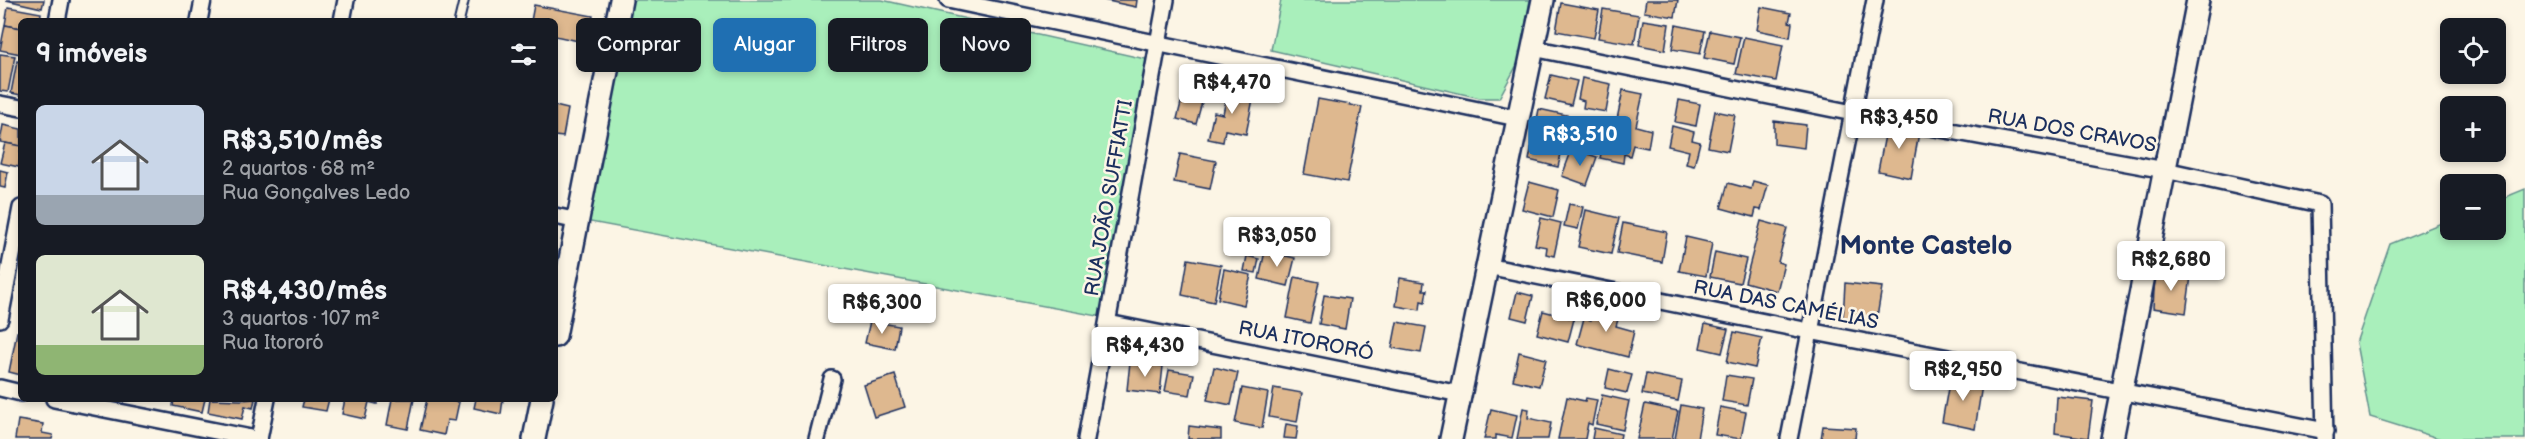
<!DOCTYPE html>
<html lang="pt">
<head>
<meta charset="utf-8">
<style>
  body { margin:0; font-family:"Balsamiq Sans",sans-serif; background:#242831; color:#f1f3f6; height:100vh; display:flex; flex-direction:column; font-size:22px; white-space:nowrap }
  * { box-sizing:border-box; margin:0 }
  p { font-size:20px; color:#9ea1a6 }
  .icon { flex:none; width:33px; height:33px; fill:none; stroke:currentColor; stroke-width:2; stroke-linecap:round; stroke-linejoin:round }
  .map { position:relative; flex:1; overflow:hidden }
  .panel { position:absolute; left:18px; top:18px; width:540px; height:384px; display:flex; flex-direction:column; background:#171b24; border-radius:9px; box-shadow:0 3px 9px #0003 }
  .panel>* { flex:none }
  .banner { position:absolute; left:576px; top:18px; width:570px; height:54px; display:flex; gap:12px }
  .fabs { position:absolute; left:2440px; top:18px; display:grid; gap:12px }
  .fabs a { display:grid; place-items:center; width:66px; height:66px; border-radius:9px; background:#171b24; box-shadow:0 3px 9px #0003; font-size:30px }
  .price { position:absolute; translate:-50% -51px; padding:0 14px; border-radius:6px; background:#fff; color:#222; font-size:20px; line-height:39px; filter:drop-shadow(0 2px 3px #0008) }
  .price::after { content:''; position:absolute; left:50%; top:36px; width:18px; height:14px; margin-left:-9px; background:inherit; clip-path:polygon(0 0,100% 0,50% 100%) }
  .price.on { background:#1f6fb2; color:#fff }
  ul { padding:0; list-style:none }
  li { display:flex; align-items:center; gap:18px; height:150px; padding:0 18px }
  li span { display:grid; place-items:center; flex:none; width:168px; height:120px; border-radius:9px; color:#555 }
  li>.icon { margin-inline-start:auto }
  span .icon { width:72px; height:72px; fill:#fffc; stroke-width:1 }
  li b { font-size:26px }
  h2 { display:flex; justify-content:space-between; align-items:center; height:72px; padding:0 18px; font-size:26px }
  .chip { padding:0 21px; border-radius:9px; background:#171b24; box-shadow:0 3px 9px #0003; font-size:21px; line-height:54px }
  .chip.on { background:#1f6fb2; color:#fff }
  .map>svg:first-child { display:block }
  .green { fill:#a9efbb; stroke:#628f8c; stroke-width:1.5 }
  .building { fill:#deb88f; stroke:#1b2f5e; stroke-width:1.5 }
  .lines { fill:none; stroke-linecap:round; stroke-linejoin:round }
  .lane-casing { stroke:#1b2f5e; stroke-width:12 }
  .street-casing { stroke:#1b2f5e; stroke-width:20 }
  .secondary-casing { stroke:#1b2f5e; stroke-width:26 }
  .lane { stroke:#fcf5e5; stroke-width:8 }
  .street { stroke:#fcf5e5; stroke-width:15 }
  .secondary { stroke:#fcf5e5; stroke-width:21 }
  .labels { text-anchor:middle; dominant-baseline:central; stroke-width:5; stroke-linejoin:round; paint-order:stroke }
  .street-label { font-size:20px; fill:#1b2f5e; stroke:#fcf5e5 }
  .district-label { font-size:26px; font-weight:bold; fill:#1b2f5e; stroke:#fcf5e5 }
</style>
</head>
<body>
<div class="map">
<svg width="2525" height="439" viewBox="0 0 2525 439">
  <rect width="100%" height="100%" fill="#fcf5e5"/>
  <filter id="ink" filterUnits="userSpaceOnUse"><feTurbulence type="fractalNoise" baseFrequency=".0167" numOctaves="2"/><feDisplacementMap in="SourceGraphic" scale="12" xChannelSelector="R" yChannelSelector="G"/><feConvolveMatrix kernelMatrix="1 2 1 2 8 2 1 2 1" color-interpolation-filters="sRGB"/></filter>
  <g filter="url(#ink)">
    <g class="green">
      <path d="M 625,0 L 882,0 L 1150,60 L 1103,317 L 585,221 Z"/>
      <path d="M 1281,0 L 1530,0 L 1519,61 L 1499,98 L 1480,98 L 1271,50 Z"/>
      <path d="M 2525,189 L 2525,439 L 2441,439 L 2370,417 L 2356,343 L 2390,244 L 2451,219 L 2451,230 L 2496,230 L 2496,201 Z"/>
    </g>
    <g class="building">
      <path d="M 6,0 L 44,0 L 42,8 Z"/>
      <path d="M 1103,0 L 1137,0 L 1136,7 Z"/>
      <path d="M 1646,0 L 1678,0 L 1675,17 L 1644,12 Z"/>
      <path d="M 1561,3 L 1599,10 L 1594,38 L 1556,31 Z"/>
      <path d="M 534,5 L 593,16 L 588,43 L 555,36 L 555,21 L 531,21 Z"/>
      <path d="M 8,7 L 41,13 L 40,21 L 43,21 L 21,21 L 21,28 L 5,25 Z"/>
      <path d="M 1761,7 L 1791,13 L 1789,22 L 1792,23 L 1790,37 L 1757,30 Z"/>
      <path d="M 1603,9 L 1639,15 L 1634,44 L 1598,38 Z"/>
      <path d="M 1643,20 L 1669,24 L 1665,50 L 1639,45 Z"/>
      <path d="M 5,25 L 21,28 L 21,54 L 0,50 Z"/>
      <path d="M 1676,25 L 1705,31 L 1700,54 L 1672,49 Z"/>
      <path d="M 1710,31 L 1740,37 L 1734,64 L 1704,58 Z"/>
      <path d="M 1744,37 L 1783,45 L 1776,81 L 1736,74 Z"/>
      <path d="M 0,54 L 15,56 L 8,92 L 0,91 Z"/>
      <path d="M 17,61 L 21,62 L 21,95 L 11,93 Z"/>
      <path d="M 1188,75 L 1208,80 L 1196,124 L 1177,119 Z"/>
      <path d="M 1551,75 L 1577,81 L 1571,105 L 1545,99 Z"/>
      <path d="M 1582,78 L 1611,84 L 1606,112 L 1583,108 L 1584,101 L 1578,99 Z"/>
      <path d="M 1228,89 L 1254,94 L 1246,134 L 1225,130 L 1223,142 L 1208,139 L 1214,112 L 1223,114 Z"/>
      <path d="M 1623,90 L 1643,94 L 1636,126 L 1651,130 L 1648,148 L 1633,145 L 1630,156 L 1624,154 L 1623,163 L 1600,158 L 1607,127 L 1615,129 Z"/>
      <path d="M 1318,99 L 1362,107 L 1347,182 L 1304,174 Z"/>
      <path d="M 1679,100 L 1700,104 L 1696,126 L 1675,122 Z"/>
      <path d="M 555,106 L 568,109 L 563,137 L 555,136 Z"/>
      <path d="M 1539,109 L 1571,116 L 1569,125 L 1565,124 L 1562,141 L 1534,135 Z"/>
      <path d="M 1715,111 L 1735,115 L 1728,151 L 1708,147 Z"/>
      <path d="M 1774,121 L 1806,125 L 1804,148 L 1774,144 Z"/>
      <path d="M 3,125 L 21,129 L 21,146 L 0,142 Z"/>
      <path d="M 1887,125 L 1920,127 L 1911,178 L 1878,171 Z"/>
      <path d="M 1672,126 L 1694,132 L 1692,140 L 1700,142 L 1694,166 L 1686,164 L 1689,151 L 1668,146 Z"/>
      <path d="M 1568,127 L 1589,131 L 1587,148 L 1566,144 Z"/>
      <path d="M 1533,139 L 1563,145 L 1558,167 L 1529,160 Z"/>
      <path d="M 5,143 L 21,146 L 19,167 L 0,163 Z"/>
      <path d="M 1572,149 L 1597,157 L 1587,185 L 1562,176 Z"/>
      <path d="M 1180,154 L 1216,161 L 1210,189 L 1174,182 Z"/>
      <path d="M 0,170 L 8,172 L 5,188 L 0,187 Z"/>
      <path d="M 1753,181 L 1768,185 L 1761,210 L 1756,209 L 1754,217 L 1721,208 L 1728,183 L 1751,189 Z"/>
      <path d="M 1529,182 L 1559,190 L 1553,217 L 1522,209 Z"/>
      <path d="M 1569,204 L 1583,207 L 1578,229 L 1564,226 Z"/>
      <path d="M 1586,210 L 1619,218 L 1611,254 L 1578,247 Z"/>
      <path d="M 1541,218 L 1561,223 L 1554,256 L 1546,254 L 1547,247 L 1535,245 Z"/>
      <path d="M 1761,221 L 1787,228 L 1778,262 L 1784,264 L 1777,291 L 1745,282 Z"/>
      <path d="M 1623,223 L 1667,232 L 1662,262 L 1617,253 Z"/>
      <path d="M 1686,237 L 1712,243 L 1706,276 L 1679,271 Z"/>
      <path d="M 1265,251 L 1295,258 L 1288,286 L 1259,279 Z"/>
      <path d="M 1715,252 L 1746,259 L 1740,283 L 1710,277 Z"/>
      <path d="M 1247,256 L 1259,259 L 1256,273 L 1244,271 Z"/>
      <path d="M 1188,259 L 1221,265 L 1214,302 L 1182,295 Z"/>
      <path d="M 1224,269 L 1251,275 L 1244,305 L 1218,299 Z"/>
      <path d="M 2155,272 L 2191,276 L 2186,313 L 2153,308 Z"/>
      <path d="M 1295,277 L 1319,282 L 1310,323 L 1287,318 Z"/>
      <path d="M 1400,278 L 1424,282 L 1423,290 L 1427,290 L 1425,302 L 1421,301 L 1420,310 L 1396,306 Z"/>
      <path d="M 1845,283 L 1882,287 L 1876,323 L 1843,319 Z"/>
      <path d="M 1517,292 L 1533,296 L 1527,321 L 1511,317 Z"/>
      <path d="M 1324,295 L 1350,299 L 1345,329 L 1319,324 Z"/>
      <path d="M 1594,306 L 1620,313 L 1616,326 L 1634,331 L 1628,357 L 1577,344 L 1584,318 L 1591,320 Z"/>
      <path d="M 1543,311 L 1574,319 L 1568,342 L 1537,334 Z"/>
      <path d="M 870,321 L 899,326 L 895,349 L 865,343 Z"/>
      <path d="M 1397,322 L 1426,327 L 1421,353 L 1392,348 Z"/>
      <path d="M 1705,324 L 1728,329 L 1722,353 L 1700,348 Z"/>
      <path d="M 17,332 L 21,333 L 21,375 L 9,372 Z"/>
      <path d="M 1734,332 L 1762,338 L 1755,368 L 1727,362 Z"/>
      <path d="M 1519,352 L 1546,359 L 1539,386 L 1513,380 Z"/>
      <path d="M 1130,362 L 1163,366 L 1160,394 L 1127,390 Z"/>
      <path d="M 1214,367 L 1238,373 L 1231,405 L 1207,400 Z"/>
      <path d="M 1609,369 L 1632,375 L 1627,393 L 1605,388 Z"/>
      <path d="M 1169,370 L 1194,374 L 1190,395 L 1165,391 Z"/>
      <path d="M 1646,374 L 1682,381 L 1678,401 L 1642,394 Z"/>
      <path d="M 895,375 L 905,407 L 874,417 L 864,385 Z"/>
      <path d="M 1726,375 L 1752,379 L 1747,405 L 1722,401 Z"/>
      <path d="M 1950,377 L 1983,379 L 1975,429 L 1942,422 Z"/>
      <path d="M 1242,388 L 1268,393 L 1262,428 L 1235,423 Z"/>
      <path d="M 1274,388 L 1302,393 L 1297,422 L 1269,417 Z"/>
      <path d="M 1602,395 L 1629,401 L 1623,430 L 1596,424 Z"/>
      <path d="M 1567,397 L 1585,401 L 1586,398 L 1597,400 L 1592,425 L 1588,423 L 1585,439 L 1558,439 Z"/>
      <path d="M 2057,397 L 2093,401 L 2088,438 L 2055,433 Z"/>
      <path d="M 174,399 L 205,399 L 202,412 L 173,406 Z"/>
      <path d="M 210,399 L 241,400 L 255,399 L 253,408 L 245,406 L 242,419 L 208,412 Z"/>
      <path d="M 304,399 L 329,399 L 326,411 L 302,407 Z"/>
      <path d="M 345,399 L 378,399 L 377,404 L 369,402 L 365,419 L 342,414 Z"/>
      <path d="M 392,399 L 414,399 L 408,429 L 387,425 Z"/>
      <path d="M 427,399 L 459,402 L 455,421 L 447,420 L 444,435 L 420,430 Z"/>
      <path d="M 476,399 L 503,399 L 501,414 L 474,408 Z"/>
      <path d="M 1645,404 L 1678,411 L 1672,439 L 1637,439 Z"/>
      <path d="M 1681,405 L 1702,409 L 1697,439 L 1675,439 Z"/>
      <path d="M 1720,407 L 1746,412 L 1741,439 L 1715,435 Z"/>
      <path d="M 1523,408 L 1529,409 L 1528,418 L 1551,423 L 1548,439 L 1517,439 Z"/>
      <path d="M 1491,409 L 1517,415 L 1512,438 L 1496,435 L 1496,439 L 1484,439 Z"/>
      <path d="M 18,420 L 43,424 L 42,433 L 53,435 L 52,439 L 15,439 Z"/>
      <path d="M 1286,424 L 1298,426 L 1296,439 L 1284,438 Z"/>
      <path d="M 1189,426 L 1221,430 L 1221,439 L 1188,439 Z"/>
      <path d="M 1823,426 L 1856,428 L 1855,439 L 1821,439 Z"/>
      <path d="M 1594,428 L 1621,434 L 1620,439 L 1592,439 Z"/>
    </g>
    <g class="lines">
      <g class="lane-casing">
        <path id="lane" d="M 459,21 L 464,0"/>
      </g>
      <g class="street-casing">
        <g id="street">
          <path d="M 948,0 L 1517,118"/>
          <path d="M 57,21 L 61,0"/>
          <path d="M 199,21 L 203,0"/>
          <path d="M 342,21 L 346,0"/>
          <path d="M 1533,48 L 1853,113 L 2165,170 L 2320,204 L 2325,439"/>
          <path d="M 0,104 L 21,108"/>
          <path d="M 555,216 L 578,221"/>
          <path d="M 1487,266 L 1809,331 L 2326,431"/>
          <path d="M 0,319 L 21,208"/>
          <path d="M 1108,323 L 1460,394"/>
          <path d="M 0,388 L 21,393"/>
          <path d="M 54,399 L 256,439"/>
          <path d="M 259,439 L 267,399"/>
          <path d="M 817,439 L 832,379"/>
          <path d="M 1086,439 L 1166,0"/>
          <path d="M 1789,439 L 1875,0"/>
        </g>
      </g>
      <g class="secondary-casing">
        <g id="secondary">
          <path d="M 555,336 L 621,0"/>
          <path d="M 534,439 L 542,399"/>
          <path d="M 1451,439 L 1543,0"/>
          <path d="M 2112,439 L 2198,0"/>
        </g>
      </g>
      <use href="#lane" class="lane"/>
      <use href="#street" class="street"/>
      <use href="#secondary" class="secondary"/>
    </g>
  </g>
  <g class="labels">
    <g class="street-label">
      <text transform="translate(2072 131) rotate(10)">RUA DOS CRAVOS</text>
      <text transform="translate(1109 198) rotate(-80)">RUA JOÃO SUFFIATTI</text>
      <text transform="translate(1786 305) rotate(11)">RUA DAS CAMÉLIAS</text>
      <text transform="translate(1306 341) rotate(11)">RUA ITORORÓ</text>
    </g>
    <g class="district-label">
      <text x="1926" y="246">Monte Castelo</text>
    </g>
  </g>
</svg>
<div class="fabs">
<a><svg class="icon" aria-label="locate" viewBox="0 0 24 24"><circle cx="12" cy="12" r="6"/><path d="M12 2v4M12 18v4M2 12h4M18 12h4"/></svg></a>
<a>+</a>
<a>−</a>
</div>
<b class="price" style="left:1232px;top:115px">R$4,470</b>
<b class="price" style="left:1899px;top:150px">R$3,450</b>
<b class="price on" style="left:1580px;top:167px">R$3,510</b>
<b class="price" style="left:1277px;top:268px">R$3,050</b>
<b class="price" style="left:2171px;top:292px">R$2,680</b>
<b class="price" style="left:1606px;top:333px">R$6,000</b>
<b class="price" style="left:882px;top:335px">R$6,300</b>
<b class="price" style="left:1145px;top:378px">R$4,430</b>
<b class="price" style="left:1963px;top:402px">R$2,950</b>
<div class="banner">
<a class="chip">Comprar</a>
<a class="chip on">Alugar</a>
<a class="chip">Filtros</a>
<a class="chip">Novo</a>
</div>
<section class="panel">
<h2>9 imóveis<svg class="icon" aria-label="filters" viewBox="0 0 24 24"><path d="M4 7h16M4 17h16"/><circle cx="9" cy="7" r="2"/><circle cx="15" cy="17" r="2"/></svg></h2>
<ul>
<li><span style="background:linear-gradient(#c9d6e8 75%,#9aa5b1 0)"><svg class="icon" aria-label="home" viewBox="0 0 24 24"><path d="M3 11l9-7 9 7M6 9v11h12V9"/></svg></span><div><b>R$3,510/mês</b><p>2 quartos · 68 m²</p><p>Rua Gonçalves Ledo</p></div></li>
<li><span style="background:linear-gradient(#dfe7d0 75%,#8fb573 0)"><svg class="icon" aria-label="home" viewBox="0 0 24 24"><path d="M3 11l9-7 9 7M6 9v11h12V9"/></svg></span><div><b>R$4,430/mês</b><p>3 quartos · 107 m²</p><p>Rua Itororó</p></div></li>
</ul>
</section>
</div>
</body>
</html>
